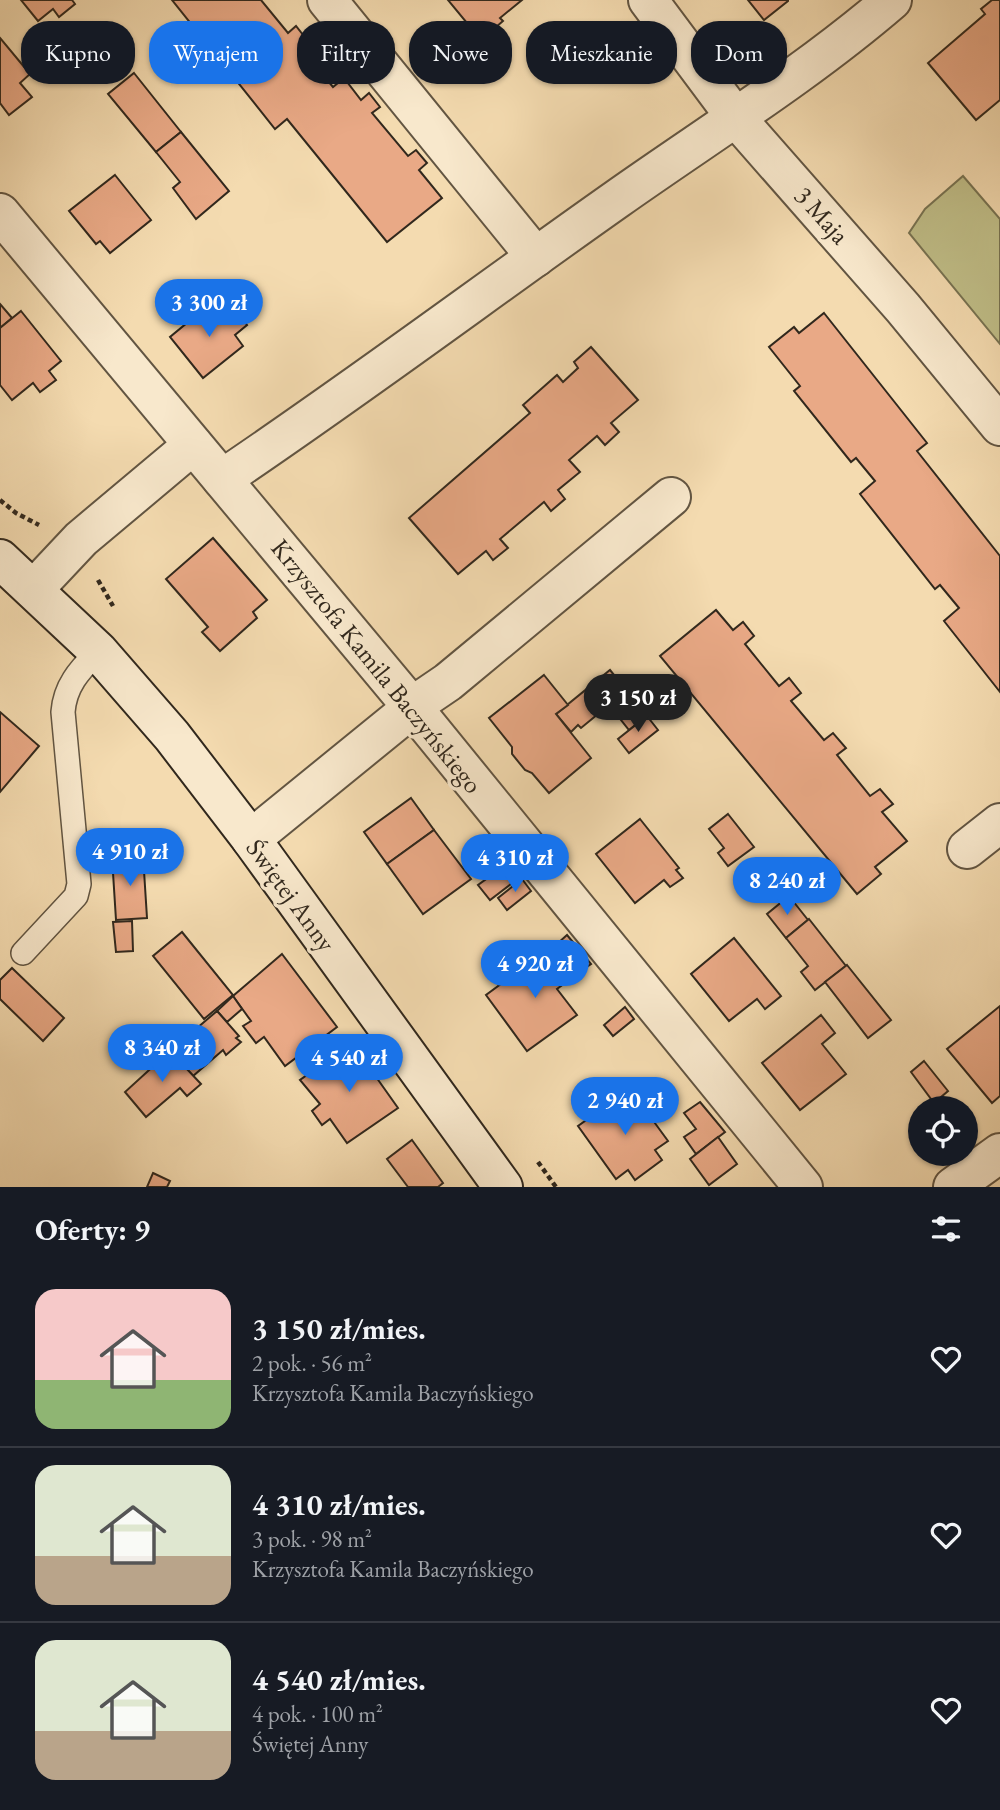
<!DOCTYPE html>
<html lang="pl">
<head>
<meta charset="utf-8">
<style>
  body { margin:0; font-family:"EB Garamond",serif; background:#242831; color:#f1f3f6; height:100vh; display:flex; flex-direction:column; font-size:26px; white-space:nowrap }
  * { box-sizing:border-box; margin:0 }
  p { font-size:23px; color:#9ea1a6 }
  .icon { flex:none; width:38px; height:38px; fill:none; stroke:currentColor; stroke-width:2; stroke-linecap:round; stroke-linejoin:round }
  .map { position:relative; height:1187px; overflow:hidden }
  .panel { display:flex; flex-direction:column; background:#171b24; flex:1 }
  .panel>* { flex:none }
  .hud { position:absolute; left:21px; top:21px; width:959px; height:63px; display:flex; gap:14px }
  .controls { position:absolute; left:908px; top:1096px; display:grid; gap:14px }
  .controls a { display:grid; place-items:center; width:70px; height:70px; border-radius:50%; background:#171b24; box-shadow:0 2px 5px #0004; font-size:35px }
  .price { position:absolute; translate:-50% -60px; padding:0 16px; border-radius:24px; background:#1a73e8; color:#fff; font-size:23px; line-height:46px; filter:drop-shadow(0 2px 4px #0008) }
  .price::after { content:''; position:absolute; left:50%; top:42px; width:21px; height:16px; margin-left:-10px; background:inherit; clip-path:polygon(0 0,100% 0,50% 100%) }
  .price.on { background:#222; color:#fff }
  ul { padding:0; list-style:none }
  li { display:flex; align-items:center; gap:21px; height:175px; padding:0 35px }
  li+li { border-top:2px solid #363941 }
  li span { display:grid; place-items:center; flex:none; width:196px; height:140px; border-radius:21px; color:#555 }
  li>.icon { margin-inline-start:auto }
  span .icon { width:84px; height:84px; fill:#fffc; stroke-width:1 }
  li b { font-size:30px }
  h2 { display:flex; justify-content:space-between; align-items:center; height:84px; padding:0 35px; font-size:30px }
  .pill { padding:0 24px; border-radius:28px; background:#171b24; box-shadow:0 2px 5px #0004; font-size:24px; line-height:63px }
  .pill.on { background:#1a73e8; color:#fff }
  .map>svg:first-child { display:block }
  .garden { fill:#c0be88; stroke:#787352; stroke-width:2 }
  .building { fill:#e9a986; stroke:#31281d; stroke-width:2 }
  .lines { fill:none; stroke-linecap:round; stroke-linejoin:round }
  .lane-casing { stroke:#625542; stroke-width:26 }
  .street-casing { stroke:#625542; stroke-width:42 }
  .secondary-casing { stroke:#31281d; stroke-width:42 }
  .path { stroke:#31281d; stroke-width:4.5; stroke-dasharray:5 3.5; stroke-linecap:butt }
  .lane { stroke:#f8e8cc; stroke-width:23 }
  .street { stroke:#f8e8cc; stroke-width:38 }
  .secondary { stroke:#f8e8cc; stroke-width:38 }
  .labels { text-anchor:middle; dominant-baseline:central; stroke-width:7; stroke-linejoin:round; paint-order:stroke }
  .street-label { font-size:26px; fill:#31281d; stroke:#f8e8cc }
</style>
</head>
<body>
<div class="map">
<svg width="1000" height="1187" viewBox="0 0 1000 1187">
  <rect width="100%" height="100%" fill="#f4dbb0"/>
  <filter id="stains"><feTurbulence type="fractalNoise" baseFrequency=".00286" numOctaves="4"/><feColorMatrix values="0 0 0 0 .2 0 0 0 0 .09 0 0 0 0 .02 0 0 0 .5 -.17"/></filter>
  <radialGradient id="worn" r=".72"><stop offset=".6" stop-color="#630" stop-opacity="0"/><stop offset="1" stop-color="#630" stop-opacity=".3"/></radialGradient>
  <path class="garden" d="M 963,176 L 1000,219 L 1000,344 L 909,233 L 925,209 Z"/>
  <g class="building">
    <path d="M 21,0 L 72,0 L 75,4 L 59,17 L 53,9 L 38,21 Z"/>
    <path d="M 172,0 L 261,0 L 288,33 L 296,26 L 307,40 L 299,46 L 333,87 L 344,78 L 361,100 L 369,93 L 380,107 L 372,113 L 408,156 L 416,150 L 427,163 L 419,170 L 442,198 L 387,242 L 287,119 L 275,129 Z"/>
    <path d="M 448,0 L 522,0 L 500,18 L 503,21 L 481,40 Z"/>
    <path d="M 748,0 L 788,0 L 788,1 L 764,20 Z"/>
    <path d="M 992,0 L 1000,0 L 1000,100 L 976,120 L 928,63 L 985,14 L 981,9 Z"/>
    <path d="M 0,38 L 30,74 L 20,83 L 32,97 L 9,115 L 0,103 Z"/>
    <path d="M 134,73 L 181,132 L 156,152 L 108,94 Z"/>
    <path d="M 181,132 L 229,191 L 196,219 L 173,188 L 180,182 L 156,152 Z"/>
    <path d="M 115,175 L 151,220 L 110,253 L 100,241 L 96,244 L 69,211 Z"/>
    <path d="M 0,304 L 12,318 L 0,328 Z"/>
    <path d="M 210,304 L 223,321 L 236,310 L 247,325 L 235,335 L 243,346 L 203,378 L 170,337 Z"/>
    <path d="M 21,311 L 61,361 L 49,371 L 56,380 L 40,392 L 33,383 L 12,400 L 0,385 L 0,328 Z"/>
    <path d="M 824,313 L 927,443 L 917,451 L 1000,556 L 1000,692 L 944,621 L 959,608 L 940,585 L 935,589 L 860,494 L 875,481 L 856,458 L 851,462 L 794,391 L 800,386 L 769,347 L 794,327 L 799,333 Z"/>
    <path d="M 591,347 L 638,400 L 611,423 L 619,432 L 605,445 L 597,436 L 569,460 L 580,472 L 558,490 L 565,499 L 551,511 L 544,502 L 500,539 L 508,548 L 493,560 L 486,551 L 458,574 L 409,518 L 530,413 L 523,405 L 557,375 L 563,382 L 578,368 L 574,362 Z"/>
    <path d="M 213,538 L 267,600 L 253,612 L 257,618 L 220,651 L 202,632 L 208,627 L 166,579 Z"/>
    <path d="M 716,610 L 733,630 L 743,622 L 754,636 L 745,644 L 779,686 L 789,678 L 801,693 L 791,701 L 824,740 L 833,733 L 846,748 L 837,755 L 870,796 L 880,789 L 893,804 L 882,812 L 907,841 L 875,867 L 881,874 L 857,894 L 660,656 Z"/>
    <path d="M 610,670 L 647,716 L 629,730 L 609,705 L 581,728 L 578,725 L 571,732 L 556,714 Z"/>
    <path d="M 544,675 L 568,705 L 556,714 L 591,758 L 549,793 L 532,773 L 525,770 L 512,754 L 512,747 L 489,718 Z"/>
    <path d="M 0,712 L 39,746 L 0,792 Z"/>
    <path d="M 647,716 L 658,730 L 629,753 L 618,739 Z"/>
    <path d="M 411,798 L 434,830 L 387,864 L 364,832 Z"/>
    <path d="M 728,814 L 754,847 L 728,866 L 718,853 L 724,848 L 709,829 Z"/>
    <path d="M 640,819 L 679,868 L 676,870 L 683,878 L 670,887 L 664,880 L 635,903 L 596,854 Z"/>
    <path d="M 434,830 L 471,879 L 423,914 L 387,864 Z"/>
    <path d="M 496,849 L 520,877 L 490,900 L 478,885 L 489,877 L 477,863 Z"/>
    <path d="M 143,855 L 147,918 L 116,920 L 112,857 Z"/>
    <path d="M 522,879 L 531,891 L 507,910 L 498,898 Z"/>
    <path d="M 789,896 L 808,920 L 786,938 L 767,914 Z"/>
    <path d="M 809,919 L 846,966 L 815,990 L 801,972 L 808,966 L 786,938 Z"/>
    <path d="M 132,921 L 133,951 L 116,952 L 113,922 Z"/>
    <path d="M 182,932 L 233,995 L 204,1019 L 153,956 Z"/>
    <path d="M 567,935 L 591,964 L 581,971 L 558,943 Z"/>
    <path d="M 734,938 L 781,996 L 765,1009 L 757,999 L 729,1021 L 691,974 Z"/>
    <path d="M 551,947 L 573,977 L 557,989 L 577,1015 L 527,1051 L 486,995 Z"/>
    <path d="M 282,954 L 337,1027 L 285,1066 L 264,1037 L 256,1043 L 243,1026 L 251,1021 L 233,996 Z"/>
    <path d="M 847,965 L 891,1020 L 868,1038 L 825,982 Z"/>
    <path d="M 12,968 L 64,1018 L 43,1041 L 0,999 L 0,980 Z"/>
    <path d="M 233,996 L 242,1009 L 227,1022 L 217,1011 Z"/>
    <path d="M 1000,1006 L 1000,1096 L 992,1103 L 947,1049 Z"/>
    <path d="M 625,1007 L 634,1019 L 613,1036 L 604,1025 Z"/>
    <path d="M 217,1011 L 239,1036 L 236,1038 L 241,1042 L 226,1055 L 223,1050 L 193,1076 L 170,1051 Z"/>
    <path d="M 821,1015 L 835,1033 L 822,1044 L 846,1074 L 800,1110 L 762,1063 Z"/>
    <path d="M 352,1043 L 398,1108 L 347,1143 L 330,1119 L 322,1125 L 312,1111 L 320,1104 L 300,1080 Z"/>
    <path d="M 170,1051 L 201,1084 L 187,1096 L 180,1088 L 146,1117 L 125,1092 Z"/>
    <path d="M 924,1061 L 948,1091 L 934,1103 L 911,1072 Z"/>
    <path d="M 630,1089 L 668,1141 L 655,1150 L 662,1160 L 635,1180 L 628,1170 L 616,1179 L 578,1126 Z"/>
    <path d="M 700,1102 L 725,1132 L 696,1154 L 684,1137 L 696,1129 L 684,1113 Z"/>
    <path d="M 718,1137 L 737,1164 L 709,1185 L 690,1159 Z"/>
    <path d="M 412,1140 L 443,1183 L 438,1187 L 408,1187 L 387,1159 Z"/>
    <path d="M 153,1173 L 170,1181 L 167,1187 L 147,1187 Z"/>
  </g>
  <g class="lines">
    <g class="lane-casing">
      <path id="lane" d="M 23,953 L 76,896 L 79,884 L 63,712 C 65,685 80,670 98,651"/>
    </g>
    <g class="street-casing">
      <g id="street">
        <path d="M 327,0 L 536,257"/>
        <path d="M 648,0 L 736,118 L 903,308 L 1000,426"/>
        <path d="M 0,213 L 413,708 L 803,1187"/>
        <path d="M 222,479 C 356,389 485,292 617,199 C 709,134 806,74 892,0"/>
        <path d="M 34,589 L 81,539 L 193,445"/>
        <path d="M 251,839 L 423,699 L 448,682 L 671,497"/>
        <path d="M 967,849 L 1000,823"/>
        <path d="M 953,1187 L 1000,1153"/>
      </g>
    </g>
    <g class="secondary-casing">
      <path id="secondary" d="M 0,559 L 98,651 L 172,736 L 251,839 L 503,1187"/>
    </g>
    <g class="path">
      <path d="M 0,500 L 16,513 L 39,525"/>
      <path d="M 98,580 L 113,606"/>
      <path d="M 538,1162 L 556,1187"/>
    </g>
    <use href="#lane" class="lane"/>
    <use href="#street" class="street"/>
    <use href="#secondary" class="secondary"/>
  </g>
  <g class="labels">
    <g class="street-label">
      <text transform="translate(822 215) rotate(48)">3 Maja</text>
      <text transform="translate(377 666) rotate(51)">Krzysztofa Kamila Baczyńskiego</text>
      <text transform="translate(291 895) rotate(54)">Świętej Anny</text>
    </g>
  </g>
  <rect width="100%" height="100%" filter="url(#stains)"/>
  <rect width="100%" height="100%" fill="url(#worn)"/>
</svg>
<div class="controls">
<a><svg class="icon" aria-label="locate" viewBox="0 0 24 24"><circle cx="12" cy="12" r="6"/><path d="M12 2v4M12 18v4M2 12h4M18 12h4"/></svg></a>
</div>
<b class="price" style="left:209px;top:339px">3 300 zł</b>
<b class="price on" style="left:638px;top:734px">3 150 zł</b>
<b class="price" style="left:130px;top:888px">4 910 zł</b>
<b class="price" style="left:515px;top:894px">4 310 zł</b>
<b class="price" style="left:787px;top:917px">8 240 zł</b>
<b class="price" style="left:535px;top:1000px">4 920 zł</b>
<b class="price" style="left:162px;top:1084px">8 340 zł</b>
<b class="price" style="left:349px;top:1094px">4 540 zł</b>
<b class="price" style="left:625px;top:1137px">2 940 zł</b>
<div class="hud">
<a class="pill">Kupno</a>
<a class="pill on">Wynajem</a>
<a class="pill">Filtry</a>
<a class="pill">Nowe</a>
<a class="pill">Mieszkanie</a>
<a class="pill">Dom</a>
</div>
</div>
<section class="panel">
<h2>Oferty: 9<svg class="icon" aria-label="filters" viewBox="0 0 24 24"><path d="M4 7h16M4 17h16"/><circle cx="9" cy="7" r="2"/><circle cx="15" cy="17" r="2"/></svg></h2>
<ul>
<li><span style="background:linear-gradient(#f6c9c9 65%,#8fb573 0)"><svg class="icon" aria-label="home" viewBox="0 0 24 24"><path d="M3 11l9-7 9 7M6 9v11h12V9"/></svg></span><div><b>3 150 zł/mies.</b><p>2 pok. · 56 m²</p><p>Krzysztofa Kamila Baczyńskiego</p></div><svg class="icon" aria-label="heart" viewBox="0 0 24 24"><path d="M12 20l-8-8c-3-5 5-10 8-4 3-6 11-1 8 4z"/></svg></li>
<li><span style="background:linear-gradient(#dfe7d0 65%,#b9a48a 0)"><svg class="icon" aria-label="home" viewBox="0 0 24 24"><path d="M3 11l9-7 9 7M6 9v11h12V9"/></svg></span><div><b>4 310 zł/mies.</b><p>3 pok. · 98 m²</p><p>Krzysztofa Kamila Baczyńskiego</p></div><svg class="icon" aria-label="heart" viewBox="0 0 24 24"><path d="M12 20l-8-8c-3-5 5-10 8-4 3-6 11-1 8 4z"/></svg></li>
<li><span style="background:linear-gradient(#dfe7d0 65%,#b9a48a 0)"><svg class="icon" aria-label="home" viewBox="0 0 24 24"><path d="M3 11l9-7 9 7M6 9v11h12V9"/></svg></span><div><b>4 540 zł/mies.</b><p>4 pok. · 100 m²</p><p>Świętej Anny</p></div><svg class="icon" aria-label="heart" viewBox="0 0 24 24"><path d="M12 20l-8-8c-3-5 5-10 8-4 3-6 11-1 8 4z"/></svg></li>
</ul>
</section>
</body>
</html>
